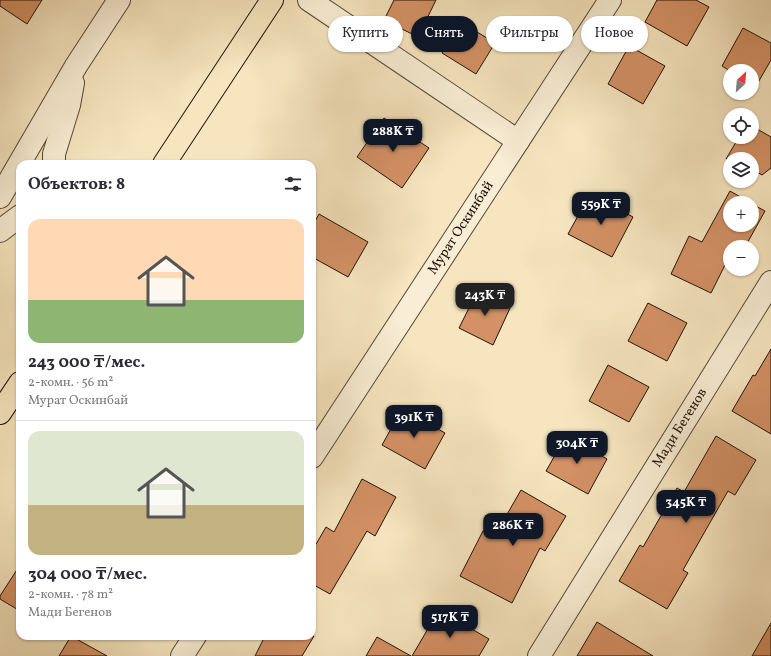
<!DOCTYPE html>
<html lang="ru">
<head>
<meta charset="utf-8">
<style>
  body { margin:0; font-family:Vollkorn,serif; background:#f2f2f3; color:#2b2b33; height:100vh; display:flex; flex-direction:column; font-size:15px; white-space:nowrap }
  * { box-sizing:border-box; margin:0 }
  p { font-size:13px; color:#7c7c81 }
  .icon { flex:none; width:22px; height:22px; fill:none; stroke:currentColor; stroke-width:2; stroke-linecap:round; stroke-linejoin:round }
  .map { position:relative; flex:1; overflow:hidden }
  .sheet { position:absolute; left:16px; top:160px; width:300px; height:480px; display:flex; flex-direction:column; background:#fff; border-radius:12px; box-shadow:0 1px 3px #0004 }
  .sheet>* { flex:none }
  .hud { position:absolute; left:328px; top:16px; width:380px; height:36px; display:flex; gap:8px }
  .needle { width:26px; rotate:26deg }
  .controls { position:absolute; left:723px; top:64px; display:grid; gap:8px }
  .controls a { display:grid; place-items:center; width:36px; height:36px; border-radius:50%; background:#fff; box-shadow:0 1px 3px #0004; font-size:20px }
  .price { position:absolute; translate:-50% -34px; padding:0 9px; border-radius:8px; background:#111827; color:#fff; font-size:13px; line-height:26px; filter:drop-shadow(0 1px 2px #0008) }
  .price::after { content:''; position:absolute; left:50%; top:24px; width:12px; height:9px; margin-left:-6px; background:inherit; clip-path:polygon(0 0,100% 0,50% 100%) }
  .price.on { background:#222; color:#fff }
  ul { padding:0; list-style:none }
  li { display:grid; align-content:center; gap:8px; height:212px; padding:0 12px }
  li+li { border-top:1px solid #e1e1e2 }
  li span { display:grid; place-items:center; height:124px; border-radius:12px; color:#555 }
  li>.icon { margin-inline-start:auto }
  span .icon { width:72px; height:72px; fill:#fffc; stroke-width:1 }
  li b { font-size:17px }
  h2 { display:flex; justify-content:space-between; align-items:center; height:48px; padding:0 12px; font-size:17px }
  .chip { padding:0 14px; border-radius:18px; background:#fff; box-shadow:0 1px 3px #0004; font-size:14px; line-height:36px }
  .chip.on { background:#111827; color:#fff }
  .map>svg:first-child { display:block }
  .building { fill:#d39165; stroke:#1f1308 }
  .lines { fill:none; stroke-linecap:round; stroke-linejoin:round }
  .minor-casing { stroke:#554836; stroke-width:24 }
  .major-casing { stroke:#1f1308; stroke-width:24 }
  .minor { stroke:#f9eed5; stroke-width:22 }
  .major { stroke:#f6e5bf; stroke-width:22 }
  .labels { text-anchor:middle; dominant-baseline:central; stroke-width:3.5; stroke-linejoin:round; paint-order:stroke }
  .street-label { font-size:14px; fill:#1f1308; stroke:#f9eed5 }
</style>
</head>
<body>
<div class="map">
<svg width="771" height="656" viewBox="0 0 771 656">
  <rect width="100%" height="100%" fill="#f6e5bf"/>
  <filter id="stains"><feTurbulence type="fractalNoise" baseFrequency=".005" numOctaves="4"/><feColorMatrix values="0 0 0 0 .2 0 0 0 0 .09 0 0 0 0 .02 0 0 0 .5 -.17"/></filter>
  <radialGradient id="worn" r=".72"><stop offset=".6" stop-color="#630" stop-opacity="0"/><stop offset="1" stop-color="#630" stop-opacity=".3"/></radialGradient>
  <g class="building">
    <path d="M 0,0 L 42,0 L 27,24 L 0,6 Z"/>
    <path d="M 394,0 L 436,0 L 418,37 L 384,20 Z"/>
    <path d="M 657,0 L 696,0 L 709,7 L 687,46 L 645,22 Z"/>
    <path d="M 461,22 L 495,43 L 476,74 L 442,53 Z"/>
    <path d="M 743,28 L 771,43 L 771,60 L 756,86 L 752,84 L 752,71 L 730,71 L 722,66 Z"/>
    <path d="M 629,46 L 665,66 L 643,104 L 608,84 Z"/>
    <path d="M 384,118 L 429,148 L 402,188 L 357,157 Z"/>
    <path d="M 752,126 L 771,137 L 771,168 L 762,175 L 752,169 L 752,159 L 726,159 L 739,137 L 752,137 Z"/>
    <path d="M 730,191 L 751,203 L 730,203 L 730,225 L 752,225 L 752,204 L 765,211 L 745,247 L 730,247 L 730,255 L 711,293 L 671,274 L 689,236 L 702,242 Z"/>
    <path d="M 590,194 L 633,217 L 612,257 L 568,234 Z"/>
    <path d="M 319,214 L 368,242 L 348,277 L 312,257 L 312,227 Z"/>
    <path d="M 478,290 L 511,306 L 493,345 L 459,328 Z"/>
    <path d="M 648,303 L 687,323 L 667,361 L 628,341 Z"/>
    <path d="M 771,349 L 771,434 L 732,411 L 753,375 L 755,376 Z"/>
    <path d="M 608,365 L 649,387 L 629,422 L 589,401 Z"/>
    <path d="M 402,409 L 445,433 L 425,469 L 382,445 Z"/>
    <path d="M 566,436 L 607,459 L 588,494 L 546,471 Z"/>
    <path d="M 716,436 L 756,460 L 735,495 L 728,491 L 683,570 L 688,573 L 667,609 L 619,581 L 640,545 L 643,547 L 677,488 L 684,492 Z"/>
    <path d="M 362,479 L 396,497 L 375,536 L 367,531 L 330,594 L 312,584 L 312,551 L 326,527 L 334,532 Z"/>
    <path d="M 521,490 L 566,516 L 545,551 L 540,548 L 512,603 L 460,576 L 483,531 L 494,537 Z"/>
    <path d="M 20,565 L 20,611 L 0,599 L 0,596 Z"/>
    <path d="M 439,610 L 489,639 L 479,656 L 412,656 Z"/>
    <path d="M 597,622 L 653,656 L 577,656 Z"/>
    <path d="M 771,623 L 771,656 L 752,656 Z"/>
    <path d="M 71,636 L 107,656 L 59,656 Z"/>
    <path d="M 265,636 L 314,636 L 302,656 L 255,656 Z"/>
    <path d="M 377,637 L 411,656 L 366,656 Z"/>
  </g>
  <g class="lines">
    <g class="minor-casing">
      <g id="minor">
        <path d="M 309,0 L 518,141"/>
        <path d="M 54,164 L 54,154 L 69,105 L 73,83"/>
        <path d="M 0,197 L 76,66 L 119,0"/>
        <path d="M 0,231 L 20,216"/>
        <path d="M 312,457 L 610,0"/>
        <path d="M 182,656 L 195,636"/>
        <path d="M 539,656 L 771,282"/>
      </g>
    </g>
    <g class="major-casing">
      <g id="major">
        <path d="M 164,164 L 272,0"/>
        <path d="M 0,413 L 20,383"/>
      </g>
    </g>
    <use href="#minor" class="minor"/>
    <use href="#major" class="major"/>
  </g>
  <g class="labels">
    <g class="street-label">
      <text transform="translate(461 228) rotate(-57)">Мурат Оскинбай</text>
      <text transform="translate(680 428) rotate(-58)">Мади Бегенов</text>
    </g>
  </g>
  <rect width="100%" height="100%" filter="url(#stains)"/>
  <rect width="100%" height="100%" fill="url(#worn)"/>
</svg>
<div class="controls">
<a><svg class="needle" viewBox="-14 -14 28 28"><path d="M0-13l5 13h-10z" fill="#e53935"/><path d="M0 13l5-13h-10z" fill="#7c7c81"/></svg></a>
<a><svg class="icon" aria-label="locate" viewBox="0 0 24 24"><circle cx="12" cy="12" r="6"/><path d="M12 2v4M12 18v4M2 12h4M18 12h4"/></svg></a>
<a><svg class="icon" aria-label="layers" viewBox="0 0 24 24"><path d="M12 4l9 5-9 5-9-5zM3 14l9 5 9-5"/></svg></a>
<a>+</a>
<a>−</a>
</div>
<b class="price" style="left:393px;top:153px">288K ₸</b>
<b class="price" style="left:601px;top:226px">559K ₸</b>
<b class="price on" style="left:485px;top:317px">243K ₸</b>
<b class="price" style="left:414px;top:439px">391K ₸</b>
<b class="price" style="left:577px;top:465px">304K ₸</b>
<b class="price" style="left:686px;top:524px">345K ₸</b>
<b class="price" style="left:513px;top:547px">286K ₸</b>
<b class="price" style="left:450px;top:639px">517K ₸</b>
<div class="hud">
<a class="chip">Купить</a>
<a class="chip on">Снять</a>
<a class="chip">Фильтры</a>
<a class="chip">Новое</a>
</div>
<section class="sheet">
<h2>Объектов: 8<svg class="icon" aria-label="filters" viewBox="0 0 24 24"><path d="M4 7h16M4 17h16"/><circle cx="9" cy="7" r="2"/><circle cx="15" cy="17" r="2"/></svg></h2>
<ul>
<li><span style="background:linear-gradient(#ffd9b3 65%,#8fb573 0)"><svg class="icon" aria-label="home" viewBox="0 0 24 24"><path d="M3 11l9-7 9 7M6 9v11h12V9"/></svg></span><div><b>243 000 ₸/мес.</b><p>2-комн. · 56 m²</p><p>Мурат Оскинбай</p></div></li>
<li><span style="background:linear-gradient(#dfe7d0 60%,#c2b280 0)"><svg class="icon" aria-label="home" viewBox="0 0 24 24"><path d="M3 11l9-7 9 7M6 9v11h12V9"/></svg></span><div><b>304 000 ₸/мес.</b><p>2-комн. · 78 m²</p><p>Мади Бегенов</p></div></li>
</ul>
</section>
</div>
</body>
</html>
